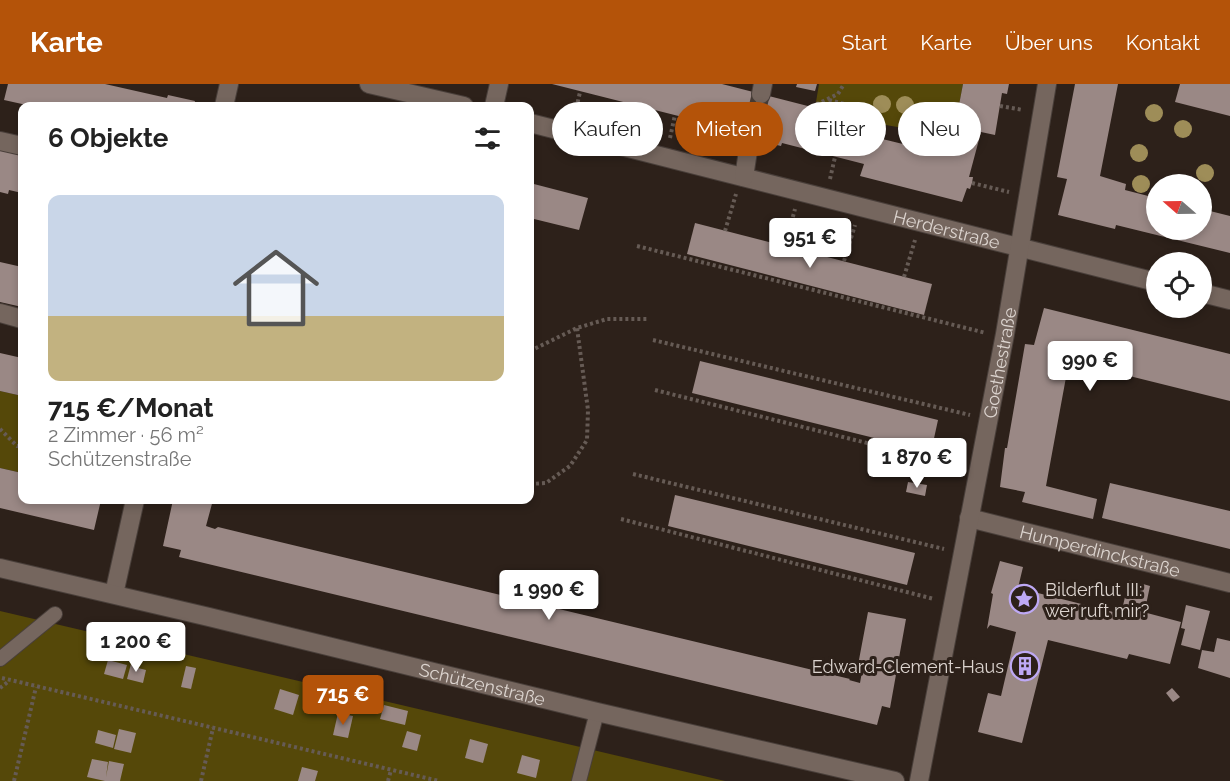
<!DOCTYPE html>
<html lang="de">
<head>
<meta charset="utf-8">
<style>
  body { margin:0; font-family:Raleway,sans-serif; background:#f2f2f2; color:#222; height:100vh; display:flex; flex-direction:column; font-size:22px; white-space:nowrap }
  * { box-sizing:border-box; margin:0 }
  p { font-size:20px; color:#767676 }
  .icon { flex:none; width:33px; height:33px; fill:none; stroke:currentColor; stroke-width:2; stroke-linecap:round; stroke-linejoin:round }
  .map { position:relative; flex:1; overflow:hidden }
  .panel { position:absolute; left:18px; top:18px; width:516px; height:402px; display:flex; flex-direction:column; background:#fff; border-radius:12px; box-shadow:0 3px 9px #0003 }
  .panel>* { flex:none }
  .top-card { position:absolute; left:552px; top:18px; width:570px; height:54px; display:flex; gap:12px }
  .needle { width:39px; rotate:290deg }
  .controls { position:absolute; left:1146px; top:90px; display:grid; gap:12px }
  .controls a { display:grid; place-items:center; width:66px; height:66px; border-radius:50%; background:#fff; box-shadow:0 3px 9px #0003; font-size:30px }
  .price { position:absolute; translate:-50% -51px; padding:0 14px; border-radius:6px; background:#fff; color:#222; font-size:20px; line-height:39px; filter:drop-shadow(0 2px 3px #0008) }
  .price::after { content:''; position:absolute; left:50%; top:36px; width:18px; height:14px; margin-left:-9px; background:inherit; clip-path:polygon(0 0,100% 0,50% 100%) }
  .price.selected { background:#b45309; color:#fff }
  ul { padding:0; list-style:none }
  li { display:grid; align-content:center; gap:12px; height:318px; padding:0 30px }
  li span { display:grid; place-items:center; height:186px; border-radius:12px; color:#555 }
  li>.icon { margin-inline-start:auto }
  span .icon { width:108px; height:108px; fill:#fffc; stroke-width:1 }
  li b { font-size:26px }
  h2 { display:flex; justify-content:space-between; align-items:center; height:72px; padding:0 30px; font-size:26px }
  .pill { padding:0 21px; border-radius:27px; background:#fff; box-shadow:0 3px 9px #0003; font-size:21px; line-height:54px }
  .pill.selected { background:#b45309; color:#fff }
  header { display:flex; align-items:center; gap:36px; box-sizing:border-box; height:84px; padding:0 30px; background:#b45309; color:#fff }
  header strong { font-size:28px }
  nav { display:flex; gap:33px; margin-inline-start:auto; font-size:21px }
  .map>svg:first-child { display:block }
  .green { fill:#554809 }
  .building { fill:#9a8885 }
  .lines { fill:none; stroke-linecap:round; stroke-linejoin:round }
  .street-tunnel { stroke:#473c35; stroke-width:18; stroke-dasharray:18 9; stroke-linecap:butt }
  .lane-casing { stroke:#493f3a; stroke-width:16 }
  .street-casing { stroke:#493f3a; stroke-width:20 }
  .secondary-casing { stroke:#493f3a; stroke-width:20 }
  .path { stroke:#665b55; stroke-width:4; stroke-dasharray:3 3; stroke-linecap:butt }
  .lane { stroke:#75665e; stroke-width:14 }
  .street { stroke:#75665e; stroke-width:18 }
  .secondary { stroke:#75665e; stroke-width:18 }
  .tree { fill:#9e8d58 }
  .labels { text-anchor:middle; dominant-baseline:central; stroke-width:6; stroke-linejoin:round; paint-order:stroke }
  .street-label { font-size:18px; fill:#dcd4cf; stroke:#2d211a }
  .poi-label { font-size:18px; fill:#dcd4cf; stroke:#2d211a; text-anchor:start }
</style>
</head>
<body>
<header>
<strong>Karte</strong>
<nav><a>Start</a><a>Karte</a><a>Über uns</a><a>Kontakt</a></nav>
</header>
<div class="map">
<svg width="1230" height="697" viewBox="0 0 1230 697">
  <rect width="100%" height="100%" fill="#2d211a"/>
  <g class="green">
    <path d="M 819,0 L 963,0 L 955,43 L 947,40 L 944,51 L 874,39 L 815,24 Z"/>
    <path d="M 0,307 L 22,312 L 22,389 L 0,384 Z"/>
    <path d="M 0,527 L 725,697 L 0,697 Z"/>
  </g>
  <g class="building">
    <path d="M 8,0 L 105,0 L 167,14 L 168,11 L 195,17 L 194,22 L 31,22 L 4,16 Z"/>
    <path d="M 552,0 L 722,0 L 874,39 L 870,52 L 944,70 L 949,52 L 944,51 L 947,40 L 955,42 L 963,0 L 1009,0 L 1007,10 L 1002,9 L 995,51 L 981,48 L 969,93 L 973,93 L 972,99 L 970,105 L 967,104 L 962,118 L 860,92 L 864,80 L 782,59 L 781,62 L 739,52 L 721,47 L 722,43 Z"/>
    <path d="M 797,0 L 817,0 L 815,7 L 796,3 Z"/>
    <path d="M 1075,0 L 1118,0 L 1100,92 L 1126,100 L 1125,106 L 1156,114 L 1156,146 L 1202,146 L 1202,125 L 1230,132 L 1230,169 L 1116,141 L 1115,145 L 1058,131 L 1067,95 L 1057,93 Z"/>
    <path d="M 1180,0 L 1230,0 L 1230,32 L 1175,18 Z"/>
    <path d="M 0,64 L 22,70 L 22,109 L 9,106 L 8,110 L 0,108 Z"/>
    <path d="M 530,99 L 588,114 L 579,146 L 530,134 Z"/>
    <path d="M 695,139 L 932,200 L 924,231 L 687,170 Z"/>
    <path d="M 0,178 L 22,183 L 22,223 L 0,218 Z"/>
    <path d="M 1044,224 L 1230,270 L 1230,317 L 1069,277 L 1046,402 L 1097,415 L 1093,435 L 1022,418 L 1025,408 L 1000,403 L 1005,364 L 1007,364 L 1025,260 L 1034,261 Z"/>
    <path d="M 0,269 L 22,274 L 22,312 L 0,307 Z"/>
    <path d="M 700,277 L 938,336 L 931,368 L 692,309 Z"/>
    <path d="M 0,384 L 22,389 L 22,416 L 101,416 L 94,446 L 0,424 Z"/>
    <path d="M 908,398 L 927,401 L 925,412 L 906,408 Z"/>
    <path d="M 1110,399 L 1230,427 L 1230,465 L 1102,434 Z"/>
    <path d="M 675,411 L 915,469 L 907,501 L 668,442 Z"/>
    <path d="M 173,416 L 213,416 L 206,442 L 215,445 L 218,443 L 850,595 L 849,596 L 860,599 L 863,582 L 858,581 L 868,528 L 906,535 L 890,624 L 882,622 L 877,641 L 179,473 L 181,466 L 163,462 Z"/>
    <path d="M 1000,477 L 1023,483 L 1017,508 L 1025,510 L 1026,506 L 1121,530 L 1129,496 L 1150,502 L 1146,521 L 1133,518 L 1132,525 L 1181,538 L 1170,580 L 1129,570 L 1127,575 L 1048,556 L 1022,659 L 978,648 L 988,609 L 1001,612 L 1016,548 L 990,541 L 987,545 L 993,510 L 991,509 Z"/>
    <path d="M 1186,521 L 1210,527 L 1200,566 L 1181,561 L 1185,545 L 1181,544 Z"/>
    <path d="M 1217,554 L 1230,557 L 1230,594 L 1198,584 L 1202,566 L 1214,568 Z"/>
    <path d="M 108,576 L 127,581 L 123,595 L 104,590 Z"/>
    <path d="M 132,576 L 139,578 L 138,584 L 146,586 L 143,599 L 127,595 Z"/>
    <path d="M 186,582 L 196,584 L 191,605 L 181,603 Z"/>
    <path d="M 1172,604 L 1180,613 L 1173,618 L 1166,609 Z"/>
    <path d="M 280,605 L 299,611 L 293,631 L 274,625 Z"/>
    <path d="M 384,621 L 408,627 L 405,641 L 380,635 Z"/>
    <path d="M 338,629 L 353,632 L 348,654 L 333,651 Z"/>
    <path d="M 119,645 L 136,649 L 131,669 L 114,665 Z"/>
    <path d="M 98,646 L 116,651 L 113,664 L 95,659 Z"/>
    <path d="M 407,647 L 421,651 L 417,667 L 402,663 Z"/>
    <path d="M 470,655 L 488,660 L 483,679 L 465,674 Z"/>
    <path d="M 522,671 L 540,676 L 536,694 L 517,689 Z"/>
    <path d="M 92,675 L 108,678 L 106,693 L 109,677 L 124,680 L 120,697 L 105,697 L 87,693 Z"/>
    <path d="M 302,683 L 318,687 L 315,697 L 298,697 Z"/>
  </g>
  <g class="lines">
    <path class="street-tunnel" d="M 750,54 L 761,10"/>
    <g class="lane-casing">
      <g id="lane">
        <path d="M 0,575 L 55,530"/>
        <path d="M 579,697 L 597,628"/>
      </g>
    </g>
    <g class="street-casing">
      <g id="street">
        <path d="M 369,0 L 464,22"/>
        <path d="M 761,10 L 763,0"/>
        <path d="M 224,22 L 229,0"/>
        <path d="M 494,22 L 499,0"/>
        <path id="s1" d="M 530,39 L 1156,198"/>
        <path d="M 0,57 L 22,62"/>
        <path d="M 744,93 L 750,54"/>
        <path d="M 1202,209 L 1230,216"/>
        <path d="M 0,229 L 22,235"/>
        <path id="s2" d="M 969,434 L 1230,499"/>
        <path d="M 114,510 L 135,416"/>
        <path id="s3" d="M 919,697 L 1005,250 L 1047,0"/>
      </g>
    </g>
    <g class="secondary-casing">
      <g id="secondary">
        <path id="s4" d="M 0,484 L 209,533 L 597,628 L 895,697"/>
      </g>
    </g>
    <g class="path">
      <path d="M 829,16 L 849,21 L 846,32"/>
      <path d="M 1000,22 L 1023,26"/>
      <path d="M 811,23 L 838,10 L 844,0"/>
      <path d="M 575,30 L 580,8"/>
      <path d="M 622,42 L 627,19"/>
      <path d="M 670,54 L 675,31"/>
      <path d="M 830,95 L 835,73"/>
      <path d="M 972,99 L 1009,108"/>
      <path d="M 725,147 L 736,110"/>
      <path d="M 637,162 L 986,249"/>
      <path d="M 785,162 L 795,125"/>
      <path d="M 844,177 L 855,141"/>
      <path d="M 904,193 L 915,156"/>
      <path d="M 653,256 L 970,331"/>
      <path d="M 530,267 L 577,244 L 607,235 L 649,235"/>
      <path d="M 655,306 L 959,382"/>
      <path d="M 0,345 L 17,362 L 22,362"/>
      <path d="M 633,390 L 944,465"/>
      <path d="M 530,400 L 546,399 L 570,382 L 587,356 L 588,326 L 577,244"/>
      <path d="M 621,435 L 934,515"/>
      <path d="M 2,594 L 439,697"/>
      <path d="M 0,604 L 9,597"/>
      <path d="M 14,697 L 36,603"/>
      <path d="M 201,697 L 213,644"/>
      <path d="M 388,697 L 391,686"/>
    </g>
    <use href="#lane" class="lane"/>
    <use href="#street" class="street"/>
    <use href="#secondary" class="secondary"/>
  </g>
  <g class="tree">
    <circle cx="882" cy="20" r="9"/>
    <circle cx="905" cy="21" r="9"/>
    <circle cx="1154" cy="29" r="9"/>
    <circle cx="1183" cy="45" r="9"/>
    <circle cx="1139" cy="69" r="9"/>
    <circle cx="1205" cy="89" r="9"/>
    <circle cx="1141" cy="100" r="9"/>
  </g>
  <defs>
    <g id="sight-ring" transform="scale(1.5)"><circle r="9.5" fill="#2d211a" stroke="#bea9f5" stroke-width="1.5"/><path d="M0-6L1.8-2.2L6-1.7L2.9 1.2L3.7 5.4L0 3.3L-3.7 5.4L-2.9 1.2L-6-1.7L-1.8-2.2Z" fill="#bea9f5"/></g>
    <g id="building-ring" transform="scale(1.5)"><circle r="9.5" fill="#2d211a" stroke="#bea9f5" stroke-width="1.5"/><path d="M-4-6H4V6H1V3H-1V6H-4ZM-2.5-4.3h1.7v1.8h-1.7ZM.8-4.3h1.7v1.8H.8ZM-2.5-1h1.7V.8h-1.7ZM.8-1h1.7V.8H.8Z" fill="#bea9f5"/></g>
  </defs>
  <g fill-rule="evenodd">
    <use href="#sight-ring" x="1024" y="515"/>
    <use href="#building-ring" x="1025" y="582"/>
  </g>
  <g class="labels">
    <g class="street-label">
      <text stroke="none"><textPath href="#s1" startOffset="430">Herderstraße</textPath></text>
      <text stroke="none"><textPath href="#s3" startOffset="426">Goethestraße</textPath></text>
      <text stroke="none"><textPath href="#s2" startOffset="135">Humperdinckstraße</textPath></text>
      <text stroke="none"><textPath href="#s4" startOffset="496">Schützenstraße</textPath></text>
    </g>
    <g class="poi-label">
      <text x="1045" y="505">Bilderflut III:<tspan x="1045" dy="21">wer ruft mir?</tspan></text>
      <text x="1004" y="582" text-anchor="end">Edward-Clement-Haus</text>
    </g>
  </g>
</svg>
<div class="controls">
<a><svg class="needle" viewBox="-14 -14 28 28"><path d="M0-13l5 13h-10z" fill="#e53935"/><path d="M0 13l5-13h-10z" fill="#767676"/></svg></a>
<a><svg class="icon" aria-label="locate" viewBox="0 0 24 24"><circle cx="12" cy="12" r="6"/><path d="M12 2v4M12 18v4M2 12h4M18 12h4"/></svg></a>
</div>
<b class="price" style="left:810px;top:185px">951 €</b>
<b class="price" style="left:1090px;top:308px">990 €</b>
<b class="price" style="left:917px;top:405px">1 870 €</b>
<b class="price" style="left:549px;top:537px">1 990 €</b>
<b class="price" style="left:136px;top:589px">1 200 €</b>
<b class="price selected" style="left:343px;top:642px">715 €</b>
<div class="top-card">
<a class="pill">Kaufen</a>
<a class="pill selected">Mieten</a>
<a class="pill">Filter</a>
<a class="pill">Neu</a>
</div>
<section class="panel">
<h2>6 Objekte<svg class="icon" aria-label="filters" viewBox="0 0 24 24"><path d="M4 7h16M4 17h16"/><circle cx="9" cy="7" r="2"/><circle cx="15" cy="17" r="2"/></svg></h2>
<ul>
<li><span style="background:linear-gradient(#c9d6e8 65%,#c2b280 0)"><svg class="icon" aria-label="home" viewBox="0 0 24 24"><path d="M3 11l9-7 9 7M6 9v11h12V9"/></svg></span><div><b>715 €/Monat</b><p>2 Zimmer · 56 m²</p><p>Schützenstraße</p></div></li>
</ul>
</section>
</div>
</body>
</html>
